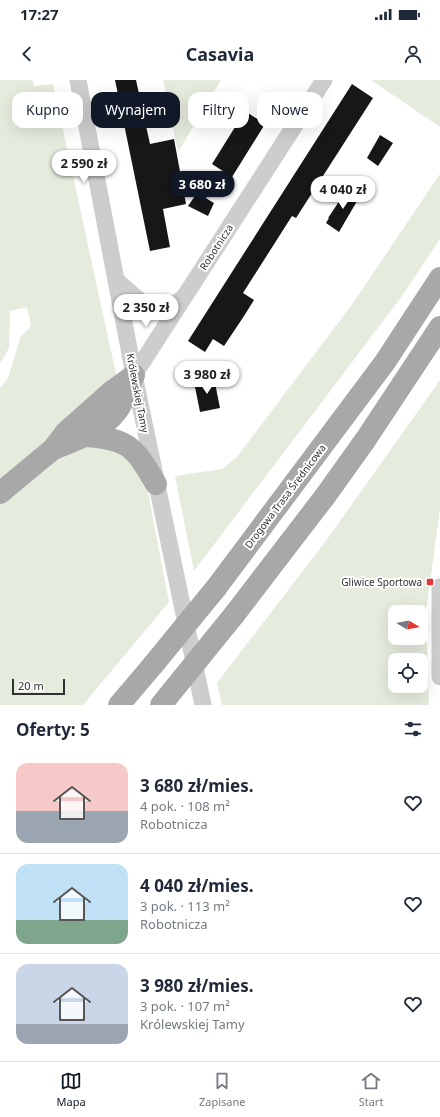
<!DOCTYPE html>
<html lang="pl">
<head>
<meta charset="utf-8">
<style>
  body { margin:0; font-family:"Noto Sans",sans-serif; background:#f2f2f3; color:#1f2937; height:100vh; display:flex; flex-direction:column; font-size:15px; white-space:nowrap }
  * { box-sizing:border-box; margin:0 }
  p { font-size:13px; color:#747a83 }
  .icon { flex:none; width:22px; height:22px; fill:none; stroke:currentColor; stroke-width:2; stroke-linecap:round; stroke-linejoin:round }
  .map { position:relative; height:625px; overflow:hidden }
  .sheet { display:flex; flex-direction:column; background:#fff; flex:1 }
  .sheet>* { flex:none }
  .hud { position:absolute; left:12px; top:12px; width:416px; height:36px; display:flex; gap:8px }
  .needle { width:26px; rotate:100deg }
  .fabs { position:absolute; left:388px; top:525px; display:grid; gap:8px }
  .fabs a { display:grid; place-items:center; width:40px; height:40px; border-radius:8px; background:#fff; box-shadow:0 4px 16px #0002; font-size:20px }
  .scale { position:absolute; left:12px; bottom:10px; width:53px; box-sizing:border-box; padding-left:4px; border:2px solid #303030; border-top:0; font-size:11px; line-height:14px; white-space:nowrap; color:#303030; -webkit-text-stroke:3px #fff; paint-order:stroke }
  .price { position:absolute; translate:-50% -34px; padding:0 9px; border-radius:14px; background:#fff; color:#222; font-size:13px; line-height:26px; filter:drop-shadow(0 1px 2px #0008) }
  .price::after { content:''; position:absolute; left:50%; top:24px; width:12px; height:9px; margin-left:-6px; background:inherit; clip-path:polygon(0 0,100% 0,50% 100%) }
  .price.on { background:#111827; color:#fff }
  ul { padding:0; list-style:none }
  li { display:flex; align-items:center; gap:12px; height:100px; padding:0 16px }
  li+li { border-top:1px solid #e0e1e3 }
  li span { display:grid; place-items:center; flex:none; width:112px; height:80px; border-radius:12px; color:#555 }
  li>.icon { margin-inline-start:auto }
  span .icon { width:48px; height:48px; fill:#fffc; stroke-width:1 }
  li b { font-size:17px }
  h2 { display:flex; justify-content:space-between; align-items:center; height:48px; padding:0 16px; font-size:17px }
  .pill { padding:0 14px; border-radius:12px; background:#fff; box-shadow:0 4px 16px #0002; font-size:14px; line-height:36px }
  .pill.on { background:#111827; color:#fff }
  .status { display:flex; justify-content:space-between; align-items:center; height:28px; padding:0 20px; background:#fff; direction:ltr }
  .status svg { height:11px; fill:currentColor }
  header { display:flex; justify-content:space-between; align-items:center; height:52px; padding:0 16px; background:#fff; font-size:18px; font-weight:700 }
  .menu { display:flex; justify-content:space-around; align-items:center; height:56px; border-top:1px solid #e0e1e3; background:#fff; font-size:11px; color:#747a83 }
  .menu a { display:grid; justify-items:center; gap:2px }
  .menu .on { color:#111827 }
  .map>svg:first-child { display:block }
  .green { fill:#e5ecde; fill-rule:evenodd }
  .building { fill:#171717 }
  .lines { fill:none; stroke-linecap:round; stroke-linejoin:round }
  .tertiary { stroke:#cdcdcd; stroke-width:17 }
  .primary { stroke:#a8a8a8; stroke-width:22 }
  .primary-bridge { stroke:#a8a8a8; stroke-width:22 }
  .poi-dot { fill:#df393c; stroke:#fff; stroke-width:1.5 }
  .labels { text-anchor:middle; dominant-baseline:central; stroke-width:4; stroke-linejoin:round; paint-order:stroke }
  .street-label { font-size:10px; fill:#303030; stroke:#fff }
  .poi-label { font-size:10px; fill:#303030; stroke:#fff; text-anchor:end }
</style>
</head>
<body>
<div class="status"><b>17:27</b><svg viewBox="0 0 49 12"><path d="M0 12V9h3v3zM5 12V6h3v6zM10 12V3h3v9zM15 12V0h3v12zM26 1h20v11H26zM47 4h2v5h-2z"/></svg></div>
<header><svg class="icon" aria-label="back" viewBox="0 0 24 24"><path d="M15 5l-7 7 7 7"/></svg>Casavia<svg class="icon" aria-label="person" viewBox="0 0 24 24"><circle cx="12" cy="8" r="4"/><path d="M4 21q1-7 8-7t8 7"/></svg></header>
<div class="map">
<svg width="440" height="625" viewBox="0 0 440 625">
  <rect width="100%" height="100%" fill="#fff"/>
  <g class="green">
    <path d="M 0,0 L 33,0 L 34,6 L 53,4 L 116,294 L 107,310 L 0,400 L 0,308 L 8,298 L 21,256 L 31,246 L 27,227 L 10,231 L 9,268 L 0,284 Z"/>
    <path d="M 163,0 L 221,0 L 178,72 Z"/>
    <path d="M 371,0 L 440,0 L 440,47 Z"/>
    <path d="M 440,94 L 440,159 L 402,216 L 194,491 L 175,396 L 222,389 L 237,377 L 353,223 Z"/>
    <path d="M 440,300 L 440,428 L 426,533 L 429,625 L 222,625 L 217,603 L 328,458 ZM 395,532 L 421,532 L 421,558 L 395,558 ZM 395,580 L 421,580 L 421,606 L 395,606 Z"/>
    <path d="M 116,365 L 146,402 L 169,522 L 83,625 L 0,625 L 0,425 L 71,367 Z"/>
  </g>
  <g class="building">
    <path d="M 115,0 L 136,0 L 150,64 L 174,59 L 186,124 L 163,129 L 170,167 L 150,171 Z"/>
    <path d="M 352,4 L 373,18 L 296,138 L 292,136 L 243,213 L 254,220 L 244,236 L 224,266 L 213,259 L 205,272 L 188,261 Z"/>
    <path d="M 245,31 L 265,44 L 232,97 L 212,84 Z"/>
    <path d="M 380,55 L 393,63 L 378,86 L 367,78 Z"/>
    <path d="M 348,108 L 360,116 L 339,152 L 326,143 L 329,138 L 328,138 Z"/>
    <path d="M 197,113 L 214,123 L 208,136 L 188,126 Z"/>
    <path d="M 214,298 L 220,328 L 200,332 L 194,302 Z"/>
  </g>
  <g class="lines">
    <g class="tertiary">
      <path d="M 78,0 L 134,295 L 203,625"/>
      <path d="M 118,202 L 141,222 L 152,225 L 168,227 L 173,226 L 183,218"/>
      <path d="M 134,295 L 324,0"/>
      <path d="M 440,507 L 440,597"/>
    </g>
    <g class="primary">
      <path d="M 86,356 C 130,359 135,368 156,404"/>
      <path d="M 56,368 C 78,359 102,351 117,331 C 124,322 128,308 133,297"/>
      <path d="M 0,413 L 53,369 L 66,352 L 111,312 L 134,295"/>
      <path d="M 216,508 L 385,282 L 440,198"/>
      <path d="M 234,535 L 326,415 L 366,359 L 440,247"/>
      <path d="M 119,625 L 153,585"/>
    </g>
    <g class="primary-bridge">
      <path d="M 153,585 L 216,508"/>
      <path d="M 161,625 L 234,535"/>
    </g>
  </g>
  <rect class="poi-dot" x="426" y="498" width="8" height="8" rx="2"/>
  <g class="labels">
    <g class="street-label">
      <text transform="translate(216 167) rotate(-57)">Robotnicza</text>
      <text transform="translate(138 313) rotate(79)">Królewskiej Tamy</text>
      <text transform="translate(285 416) rotate(-53)">Drogowa Trasa Średnicowa</text>
    </g>
    <g class="poi-label">
      <text x="422" y="502">Gliwice Sportowa</text>
    </g>
  </g>
</svg>
<div class="fabs">
<a><svg class="needle" viewBox="-14 -14 28 28"><path d="M0-13l5 13h-10z" fill="#e53935"/><path d="M0 13l5-13h-10z" fill="#747a83"/></svg></a>
<a><svg class="icon" aria-label="locate" viewBox="0 0 24 24"><circle cx="12" cy="12" r="6"/><path d="M12 2v4M12 18v4M2 12h4M18 12h4"/></svg></a>
</div>
<div class="scale">20 m</div>
<b class="price" style="left:84px;top:104px">2 590 zł</b>
<b class="price on" style="left:202px;top:125px">3 680 zł</b>
<b class="price" style="left:343px;top:130px">4 040 zł</b>
<b class="price" style="left:146px;top:248px">2 350 zł</b>
<b class="price" style="left:207px;top:315px">3 980 zł</b>
<div class="hud">
<a class="pill">Kupno</a>
<a class="pill on">Wynajem</a>
<a class="pill">Filtry</a>
<a class="pill">Nowe</a>
</div>
</div>
<section class="sheet">
<h2>Oferty: 5<svg class="icon" aria-label="filters" viewBox="0 0 24 24"><path d="M4 7h16M4 17h16"/><circle cx="9" cy="7" r="2"/><circle cx="15" cy="17" r="2"/></svg></h2>
<ul>
<li><span style="background:linear-gradient(#f6c9c9 60%,#9aa5b1 0)"><svg class="icon" aria-label="home" viewBox="0 0 24 24"><path d="M3 11l9-7 9 7M6 9v11h12V9"/></svg></span><div><b>3 680 zł/mies.</b><p>4 pok. · 108 m²</p><p>Robotnicza</p></div><svg class="icon" aria-label="heart" viewBox="0 0 24 24"><path d="M12 20l-8-8c-3-5 5-10 8-4 3-6 11-1 8 4z"/></svg></li>
<li><span style="background:linear-gradient(#bfe0f5 70%,#7fa58c 0)"><svg class="icon" aria-label="home" viewBox="0 0 24 24"><path d="M3 11l9-7 9 7M6 9v11h12V9"/></svg></span><div><b>4 040 zł/mies.</b><p>3 pok. · 113 m²</p><p>Robotnicza</p></div><svg class="icon" aria-label="heart" viewBox="0 0 24 24"><path d="M12 20l-8-8c-3-5 5-10 8-4 3-6 11-1 8 4z"/></svg></li>
<li><span style="background:linear-gradient(#c9d6e8 75%,#9aa5b1 0)"><svg class="icon" aria-label="home" viewBox="0 0 24 24"><path d="M3 11l9-7 9 7M6 9v11h12V9"/></svg></span><div><b>3 980 zł/mies.</b><p>3 pok. · 107 m²</p><p>Królewskiej Tamy</p></div><svg class="icon" aria-label="heart" viewBox="0 0 24 24"><path d="M12 20l-8-8c-3-5 5-10 8-4 3-6 11-1 8 4z"/></svg></li>
</ul>
</section>
<nav class="menu">
<a class="on"><svg class="icon" aria-label="map" viewBox="0 0 24 24"><path d="M3 6l6-2 6 2 6-2v14l-6 2-6-2-6 2zM9 4v14M15 6v14"/></svg>Mapa</a>
<a><svg class="icon" aria-label="saved" viewBox="0 0 24 24"><path d="M7 4h10v16l-5-4-5 4z"/></svg>Zapisane</a>
<a><svg class="icon" aria-label="home" viewBox="0 0 24 24"><path d="M3 11l9-7 9 7M6 9v11h12V9"/></svg>Start</a>
</nav>
</body>
</html>
